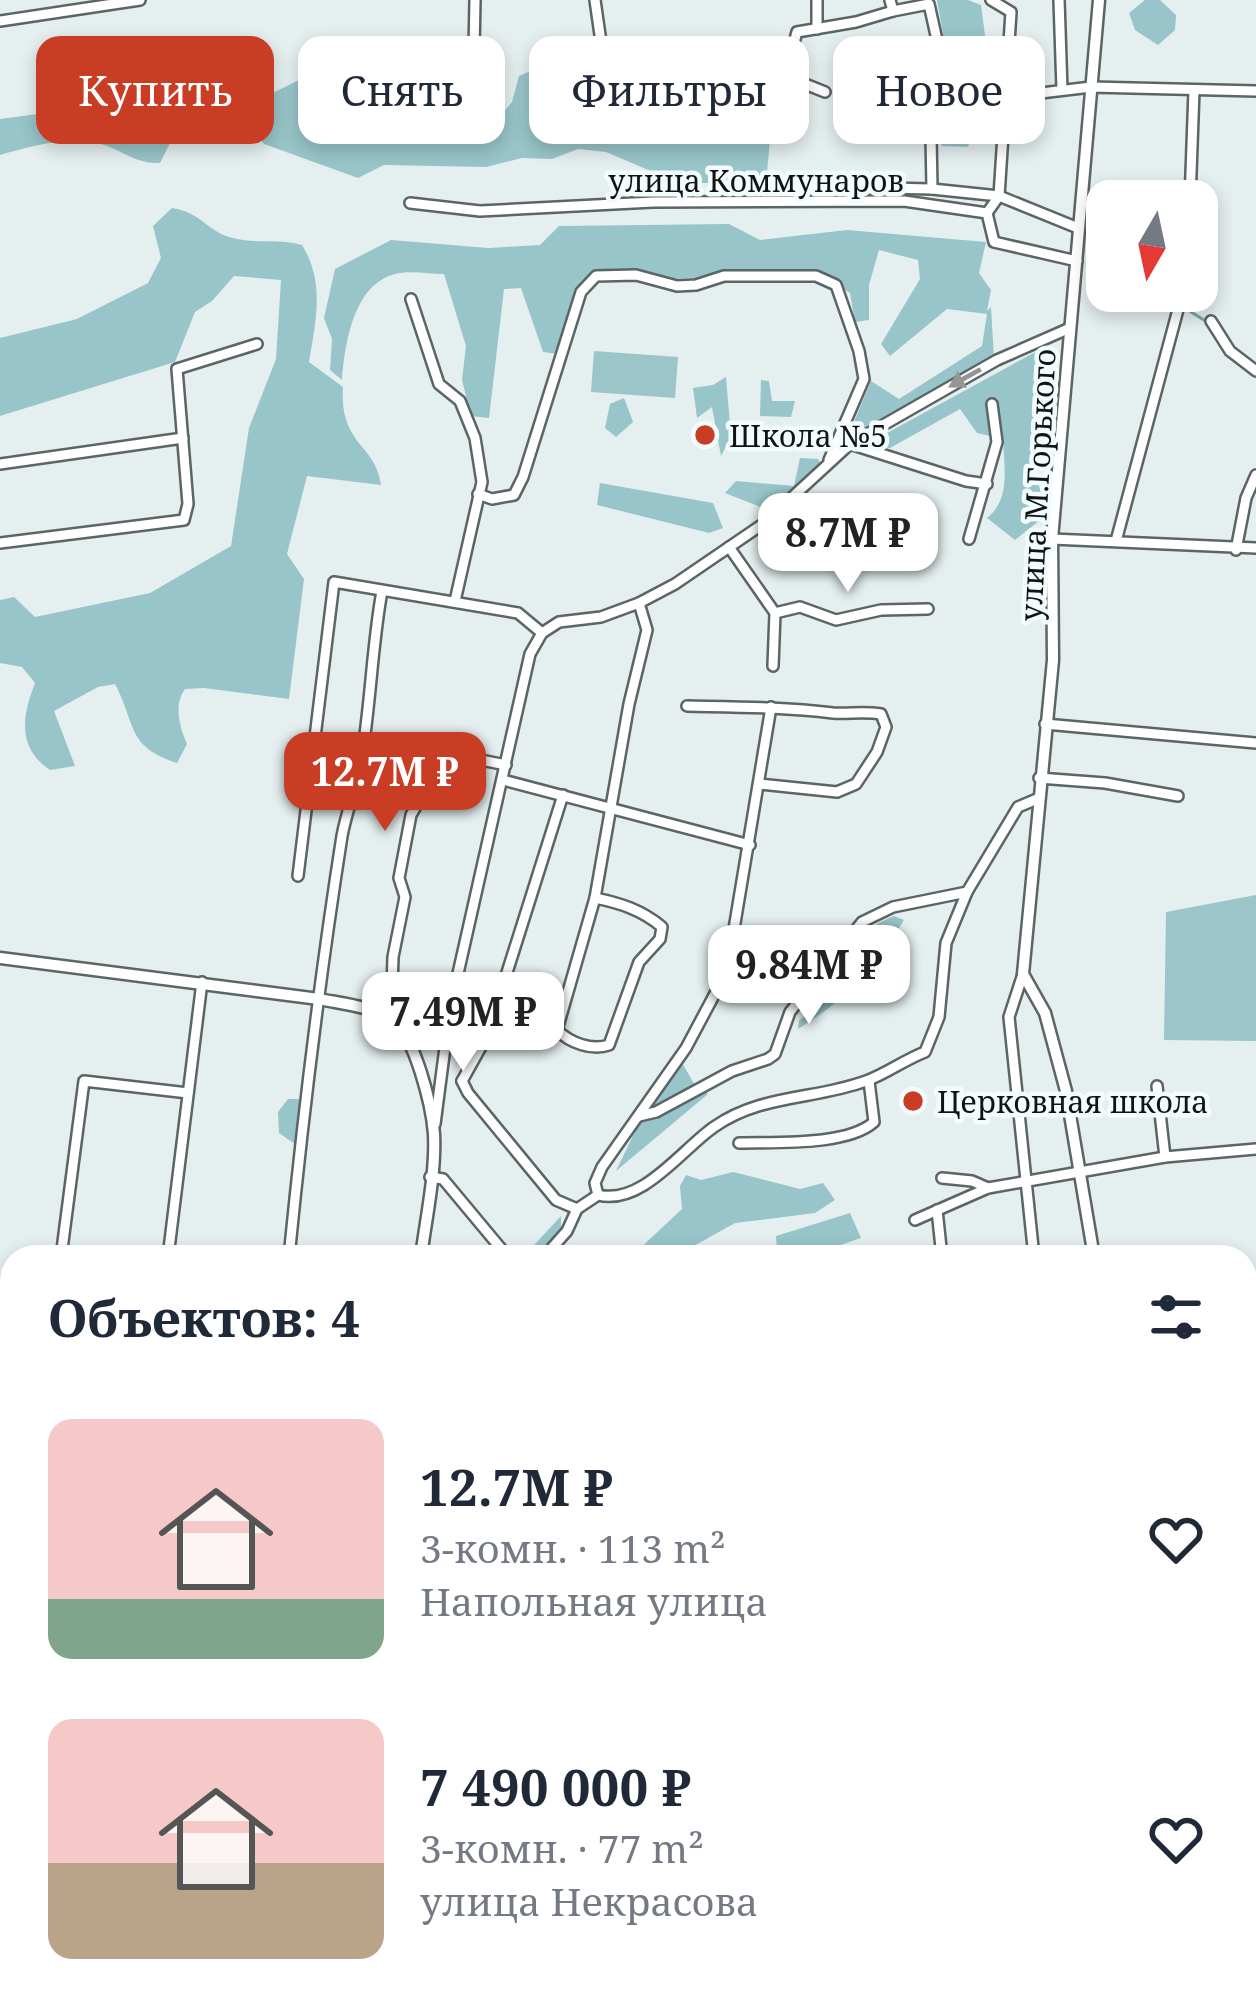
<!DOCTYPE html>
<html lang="ru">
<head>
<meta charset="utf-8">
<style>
  body { margin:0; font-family:"Noto Serif",serif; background:#f6f6f7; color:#1f2937; height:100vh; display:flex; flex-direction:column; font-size:45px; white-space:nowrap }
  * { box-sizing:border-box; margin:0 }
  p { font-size:39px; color:#747a83 }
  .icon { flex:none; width:66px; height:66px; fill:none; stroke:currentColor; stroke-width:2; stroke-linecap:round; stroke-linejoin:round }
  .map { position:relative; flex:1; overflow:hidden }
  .side { position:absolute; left:0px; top:1245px; width:1257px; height:768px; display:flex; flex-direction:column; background:#fff; border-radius:36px 36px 0 0; box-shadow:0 6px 18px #0003 }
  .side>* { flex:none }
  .guide { position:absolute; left:36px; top:36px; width:1185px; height:108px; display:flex; gap:24px }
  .needle { width:78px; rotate:189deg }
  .buttons { position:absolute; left:1086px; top:180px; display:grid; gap:24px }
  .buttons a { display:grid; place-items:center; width:132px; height:132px; border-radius:24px; background:#fff; box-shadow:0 6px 18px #0003; font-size:60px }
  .price { position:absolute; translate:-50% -102px; padding:0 27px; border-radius:24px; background:#fff; color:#222; font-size:39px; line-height:78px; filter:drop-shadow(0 3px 6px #0008) }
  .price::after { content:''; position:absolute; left:50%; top:72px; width:36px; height:27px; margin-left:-18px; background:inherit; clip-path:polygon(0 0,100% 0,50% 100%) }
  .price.selected { background:#c83d24; color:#fff }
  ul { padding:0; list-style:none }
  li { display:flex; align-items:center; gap:36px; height:300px; padding:0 48px }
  li span { display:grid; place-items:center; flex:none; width:336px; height:240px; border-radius:24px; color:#555 }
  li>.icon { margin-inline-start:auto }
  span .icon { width:144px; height:144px; fill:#fffc; stroke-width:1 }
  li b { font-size:51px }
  h2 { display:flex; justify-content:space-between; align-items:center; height:144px; padding:0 48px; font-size:51px }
  .chip { padding:0 42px; border-radius:24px; background:#fff; box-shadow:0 6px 18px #0003; font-size:42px; line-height:108px }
  .chip.selected { background:#c83d24; color:#fff }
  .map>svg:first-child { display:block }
  .green { fill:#9bc5c8 }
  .forest { fill:#98c5c9 }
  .water { fill:#7aa6aa }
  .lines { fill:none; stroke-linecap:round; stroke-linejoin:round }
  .stream { stroke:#7aa6aa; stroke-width:3 }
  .minor-casing { stroke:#5c6565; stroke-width:14 }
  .tertiary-casing { stroke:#5c6565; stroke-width:15 }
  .minor { stroke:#fff; stroke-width:9 }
  .tertiary { stroke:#fff; stroke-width:10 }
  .oneway { fill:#949595 }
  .poi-dot { fill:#c83d24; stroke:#f3fcfd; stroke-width:4.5 }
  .labels { text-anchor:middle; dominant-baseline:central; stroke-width:9; stroke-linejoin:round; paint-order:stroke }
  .street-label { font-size:30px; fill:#111414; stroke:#f3fcfd }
  .poi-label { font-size:30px; fill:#111414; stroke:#f3fcfd; text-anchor:start }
</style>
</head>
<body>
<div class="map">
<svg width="1256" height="2013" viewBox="0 0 1256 2013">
  <rect width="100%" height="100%" fill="#e5eff0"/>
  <g class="green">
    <path d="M 594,351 L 678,357 L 675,398 L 591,392 Z"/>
    <path d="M 1256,895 L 1256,1041 L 1164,1040 L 1166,912 Z"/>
  </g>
  <g class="forest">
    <path d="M 937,0 L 968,0 L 981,5 L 986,42 L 997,45 L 998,64 L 982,66 L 977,100 L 992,103 L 993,114 L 977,112 L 968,147 L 942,146 C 916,81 910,68 839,60 L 840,55 L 882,54 L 894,64 L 910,60 L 936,75 L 940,90 L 960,94 L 957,67 L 947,57 Z"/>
    <path d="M 1145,0 L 1160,0 L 1176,15 L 1175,30 L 1158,45 L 1135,30 L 1129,13 Z"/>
    <path d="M 195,61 L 191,83 L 206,96 C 224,84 243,88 260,99 L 322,69 L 313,97 L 322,129 L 339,139 L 360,135 C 368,109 350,91 343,67 L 386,67 C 424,109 434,121 492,126 L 512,102 L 519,76 L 549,63 L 585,61 L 585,100 L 614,127 L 665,135 L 739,115 L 772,119 L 766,183 L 679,183 L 606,152 L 578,149 L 552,159 L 522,158 L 486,167 L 384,165 L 358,178 L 264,144 L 250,127 L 231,118 L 195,142 L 171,141 L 160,163 C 132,164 122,148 96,143 C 67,136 28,147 0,155 L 0,119 L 45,113 L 130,114 L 141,100 L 138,67 L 154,70 Z"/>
    <path d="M 172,208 C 203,213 207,232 233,238 C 255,244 277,238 302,245 C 325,282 316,320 309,362 L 343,387 C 339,445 376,444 381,485 L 307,476 L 287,554 L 304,579 L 289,699 L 204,688 L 185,689 C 173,705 180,728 187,744 L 177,763 C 126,746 137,726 115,684 L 98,687 L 54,711 L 75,766 L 50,770 C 17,748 22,716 35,683 L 22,667 L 0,663 L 0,600 L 14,597 L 35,617 L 150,593 L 231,546 L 249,428 L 276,359 L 281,280 L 234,276 L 212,301 L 195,312 L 175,362 L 0,416 L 0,338 L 77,319 L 148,283 L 161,258 L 153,226 Z"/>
    <path d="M 729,224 L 760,240 L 847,230 L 986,242 L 979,273 L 991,290 L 987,311 L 991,307 L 994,359 L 846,441 L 871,381 L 899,399 L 982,346 L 987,314 L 947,309 L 890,356 L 881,344 L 920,279 L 918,260 L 879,250 L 869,285 L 869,320 L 855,322 L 850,293 L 818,273 L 670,279 L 639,269 L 601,270 L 590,275 L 575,298 L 558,354 L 543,352 L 521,288 L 504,289 L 489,418 L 471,416 L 462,380 L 466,346 L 444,274 C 429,274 410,270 395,274 C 353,285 345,344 342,380 L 330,370 L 332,339 L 324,318 L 335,269 L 391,240 L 488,248 L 540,245 L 559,226 Z"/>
    <path d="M 1039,350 L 1035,477 L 1047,505 L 1040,520 L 1015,540 L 987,518 C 1011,499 1004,468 1003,439 L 977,433 L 960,409 L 890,448 L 865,445 Z"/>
    <path d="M 726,377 L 731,437 L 721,456 L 712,407 L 697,418 L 693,388 L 713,385 Z"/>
    <path d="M 761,380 L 769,381 L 772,401 L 795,401 L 791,417 L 760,416 Z"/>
    <path d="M 624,398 L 633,422 L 616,437 L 605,428 L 610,404 Z"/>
    <path d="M 800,458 L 818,459 L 821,465 L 789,500 L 763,508 L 725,493 L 736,481 L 794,486 Z"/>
    <path d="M 600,483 L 713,503 L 723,528 L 709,533 L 597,505 Z"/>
    <path d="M 894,916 L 904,920 C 873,971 848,998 798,1029 L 799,1021 L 834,988 C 836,955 864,927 894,916 Z"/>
    <path d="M 681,1061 L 693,1082 L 708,1094 L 616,1171 L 640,1121 L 657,1116 L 649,1109 Z"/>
    <path d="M 288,1099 L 300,1099 L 295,1144 L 279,1133 L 278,1112 Z"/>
    <path d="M 733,1172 L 800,1189 L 823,1183 L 835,1200 L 815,1213 L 735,1223 L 674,1257 L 638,1257 L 637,1251 L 682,1209 L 680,1186 L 686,1175 L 701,1180 Z"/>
    <path d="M 850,1213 L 861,1238 L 805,1257 L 772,1257 L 777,1253 L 776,1236 Z"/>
    <path d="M 561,1216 L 561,1244 L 548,1257 L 523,1257 Z"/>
    <path d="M 697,2001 L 841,2001 L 813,2013 L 697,2013 Z"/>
    <path d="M 976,2001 L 1126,2001 L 1125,2013 L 976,2013 Z"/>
  </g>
  <path class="water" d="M 235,2001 L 301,2001 L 308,2003 L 311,2013 L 221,2013 Z"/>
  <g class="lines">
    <path class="stream" d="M 1158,291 L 1207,322"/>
    <g class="minor-casing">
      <g id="minor">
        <path d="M 595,0 L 602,49 L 612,58 L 786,71 L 795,80 L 825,92"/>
        <path d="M 890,0 L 893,11 L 929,4 L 941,58"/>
        <path d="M 1059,0 L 1062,90"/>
        <path d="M 0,21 L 140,0"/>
        <path d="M 817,29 L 817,0"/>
        <path d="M 412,51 L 474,51 L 475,0"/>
        <path d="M 786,71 L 797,32 L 856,22 L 893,11"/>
        <path d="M 1007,97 L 1091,87 L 1256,91"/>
        <path d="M 924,117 L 931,136 L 932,189"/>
        <path d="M 792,186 L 932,189 L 999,196 L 1078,228"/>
        <path d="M 1190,201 L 1194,90"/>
        <path d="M 410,203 L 480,211 L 653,202 L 904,201 L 987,213 L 994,242 L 1077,261"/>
        <path d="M 987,213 L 999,196 L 1011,12 L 991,0"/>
        <path d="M 411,299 L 439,384 L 460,401 L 475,438 L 482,482 L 455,601"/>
        <path d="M 1211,321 L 1230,351 L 1256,371"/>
        <path d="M 850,444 L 966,481 L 987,484"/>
        <path d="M 0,464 L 183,438"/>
        <path d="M 478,494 L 492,499 L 514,495 L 523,477 L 581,292 L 596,276 L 636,275 L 677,286 L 696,285 L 724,276 L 816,276 L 836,285 L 859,351 L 864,379 L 829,460"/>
        <path d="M 969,539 L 997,442 L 992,404"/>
        <path d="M 1052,539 L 1256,548"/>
        <path d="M 1116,541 L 1183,291"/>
        <path d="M 0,543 L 184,520 L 188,504 L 177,369 L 257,344"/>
        <path d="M 729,547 L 775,613 L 773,666"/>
        <path d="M 1236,550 L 1246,498 L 1256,475"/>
        <path d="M 775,613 L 800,607 L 836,620 L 881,610 L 928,609"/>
        <path d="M 687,706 C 736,707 784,707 833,713 C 849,714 864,711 881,714 L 886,727 L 877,752 L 856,784 L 837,792 L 759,784"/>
        <path d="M 1045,724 L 1256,743"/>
        <path d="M 1039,778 L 1105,783 L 1178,796"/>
        <path d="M 503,780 L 750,845"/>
        <path d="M 298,876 L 334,582 L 518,613 L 542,633"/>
        <path d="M 1023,974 L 1009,1017 L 1034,1257"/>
        <path d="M 496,1010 L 557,1030 L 595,898 L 629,704 L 647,630 L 639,603"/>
        <path d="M 391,1019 L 393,957 L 405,897 L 399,878 L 411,815 L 445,758 L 456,755 L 506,765"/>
        <path d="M 400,1026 L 434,1024 L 450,1009"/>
        <path d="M 557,1030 C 570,1043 592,1051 609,1045 L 639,962 L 660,939 L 662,927 C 642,910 620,903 595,898"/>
        <path d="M 462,1081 L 468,1093 L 556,1200 L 577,1209 L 598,1195 C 642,1206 682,1149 714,1127 C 761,1094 814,1100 866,1081 C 886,1074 904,1060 925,1052 L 939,1017 L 946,943 L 967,892 L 1018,807 L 1037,799"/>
        <path d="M 462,1081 L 487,1036 L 563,795"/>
        <path d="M 1157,1086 L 1165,1157"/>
        <path d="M 639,1116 L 656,1112 L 732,1071 L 768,1059 L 775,1054 L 790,1012 L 862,922 L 893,907 L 967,892"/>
        <path d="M 435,1124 L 450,1009 L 530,654 L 542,633 L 559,622 L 601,617 L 639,603 L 675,584 L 763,524 L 850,444 L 997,360 L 1070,328"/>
        <path d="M 739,1143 C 776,1142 847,1146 874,1122 L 869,1081"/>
        <path d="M 430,1177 L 443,1179 L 508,1257"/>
        <path d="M 942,1178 L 972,1181 L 988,1188"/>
        <path d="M 598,1195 L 595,1183 L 602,1167 L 686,1048 L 727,971 L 771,707"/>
        <path d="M 937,1210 L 942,1257"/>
        <path d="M 915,1220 L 988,1188 L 1165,1157 L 1256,1149"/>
        <path d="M 61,1257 L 84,1081 L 188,1093"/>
        <path d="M 168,1257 L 202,982"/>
        <path d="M 289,1257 C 303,1116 320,976 342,836 C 347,809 358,783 362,755 C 371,700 372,646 382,591"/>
        <path d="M 544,1257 L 567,1231 L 577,1209"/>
        <path d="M 0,1400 L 12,1401"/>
        <path d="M 0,1725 L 12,1724"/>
        <path d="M 1245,1874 L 1256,1897"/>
        <path d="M 0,1906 L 12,1904"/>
        <path d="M 0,1982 L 8,2013"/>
        <path d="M 174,2001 L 179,2013"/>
        <path d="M 82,2013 L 115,2001"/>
        <path d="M 392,2013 L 401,2001"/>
      </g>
    </g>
    <g class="tertiary-casing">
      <g id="tertiary">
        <path d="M 0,958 L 319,999 C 344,1004 370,1006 392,1020 C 415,1035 432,1107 434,1134 C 436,1173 426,1218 421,1257"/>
        <path d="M 1094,1257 L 1066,1091 L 1045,1013 L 1023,974 L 1053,660 L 1052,539 L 1099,0"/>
        <path d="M 1245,1799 L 1256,1818"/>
        <path d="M 454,2001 L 456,2013"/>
      </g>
    </g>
    <use href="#minor" class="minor"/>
    <use href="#tertiary" class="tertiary"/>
  </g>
  <defs><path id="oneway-solid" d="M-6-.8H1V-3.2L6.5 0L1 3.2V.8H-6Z" transform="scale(3)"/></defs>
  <use class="oneway" href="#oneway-solid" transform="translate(965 378) rotate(151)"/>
  <g class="poi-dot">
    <circle cx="705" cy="435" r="12"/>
    <circle cx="913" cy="1101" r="12"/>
  </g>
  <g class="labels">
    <g class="street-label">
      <text x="756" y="180">улица Коммунаров</text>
      <text transform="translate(1037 485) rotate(-87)">улица М.Горького</text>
    </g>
    <g class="poi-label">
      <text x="729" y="435">Школа №5</text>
      <text x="937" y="1101">Церковная школа</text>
    </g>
  </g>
</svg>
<div class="buttons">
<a><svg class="needle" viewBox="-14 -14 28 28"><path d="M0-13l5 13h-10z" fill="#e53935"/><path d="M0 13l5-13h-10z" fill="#747a83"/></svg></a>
</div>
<b class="price" style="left:848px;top:595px">8.7M ₽</b>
<b class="price selected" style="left:385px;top:834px">12.7M ₽</b>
<b class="price" style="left:809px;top:1027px">9.84M ₽</b>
<b class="price" style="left:463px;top:1074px">7.49M ₽</b>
<div class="guide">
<a class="chip selected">Купить</a>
<a class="chip">Снять</a>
<a class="chip">Фильтры</a>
<a class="chip">Новое</a>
</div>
<section class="side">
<h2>Объектов: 4<svg class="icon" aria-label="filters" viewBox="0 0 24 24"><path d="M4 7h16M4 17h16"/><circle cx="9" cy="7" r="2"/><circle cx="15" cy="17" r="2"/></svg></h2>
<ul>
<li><span style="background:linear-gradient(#f6c9c9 75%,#7fa58c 0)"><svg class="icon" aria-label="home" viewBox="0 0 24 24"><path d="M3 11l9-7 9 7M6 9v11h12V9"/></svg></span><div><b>12.7M ₽</b><p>3-комн. · 113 m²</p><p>Напольная улица</p></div><svg class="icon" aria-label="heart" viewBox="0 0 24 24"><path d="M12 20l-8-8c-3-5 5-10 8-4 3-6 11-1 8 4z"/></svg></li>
<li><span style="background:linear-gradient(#f6c9c9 60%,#b9a48a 0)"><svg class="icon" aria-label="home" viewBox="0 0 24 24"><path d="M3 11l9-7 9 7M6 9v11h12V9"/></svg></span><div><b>7 490 000 ₽</b><p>3-комн. · 77 m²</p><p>улица Некрасова</p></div><svg class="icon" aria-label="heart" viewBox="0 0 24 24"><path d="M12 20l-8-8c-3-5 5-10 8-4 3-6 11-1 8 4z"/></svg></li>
</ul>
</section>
</div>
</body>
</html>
